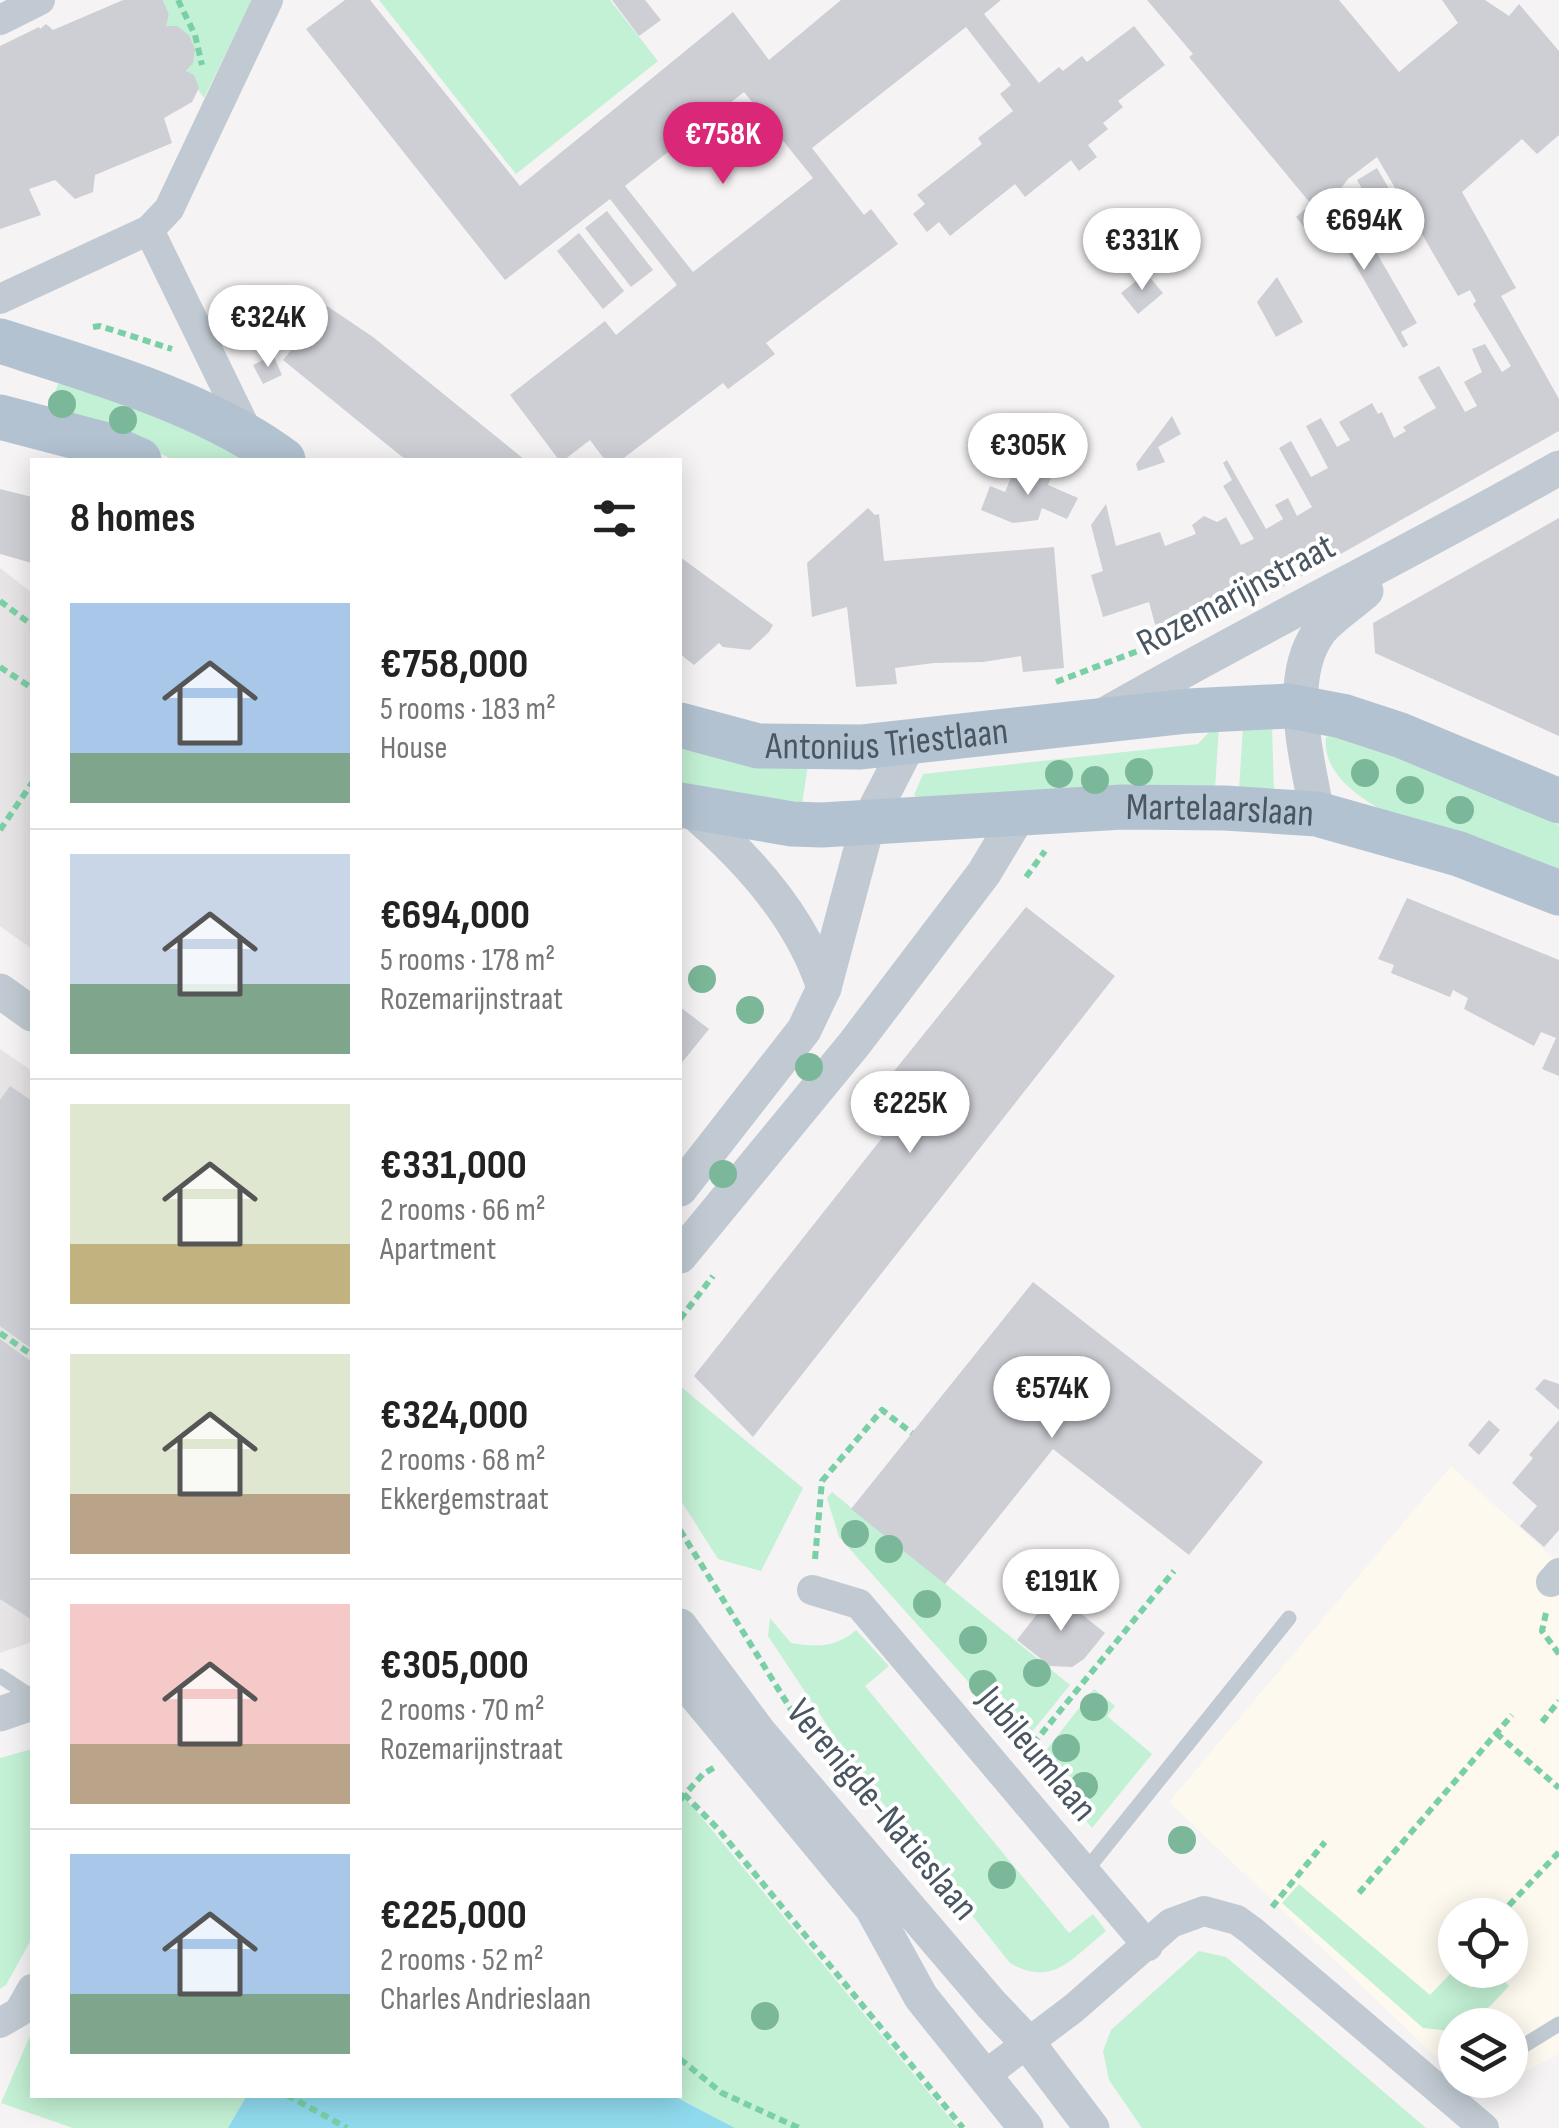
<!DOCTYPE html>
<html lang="en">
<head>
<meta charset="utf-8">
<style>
  body { margin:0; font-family:"Sofia Sans Condensed",sans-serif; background:#f2f2f2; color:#222; height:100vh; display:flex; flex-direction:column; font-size:38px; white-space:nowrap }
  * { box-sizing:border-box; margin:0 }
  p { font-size:32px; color:#767676 }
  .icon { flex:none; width:55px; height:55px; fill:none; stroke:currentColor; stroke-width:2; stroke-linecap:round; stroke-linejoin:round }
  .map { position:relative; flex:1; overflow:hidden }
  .side { position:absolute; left:30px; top:458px; width:652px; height:1640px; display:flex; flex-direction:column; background:#fff; border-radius:0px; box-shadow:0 5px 25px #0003 }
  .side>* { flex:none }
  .controls { position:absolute; left:1438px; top:1898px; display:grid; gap:20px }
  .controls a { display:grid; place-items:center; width:90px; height:90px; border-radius:50%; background:#fff; box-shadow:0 5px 25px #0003; font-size:50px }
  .price { position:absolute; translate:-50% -85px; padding:0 22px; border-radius:35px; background:#fff; color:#222; font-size:32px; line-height:65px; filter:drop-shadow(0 2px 5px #0008) }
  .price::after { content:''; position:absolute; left:50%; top:60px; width:30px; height:22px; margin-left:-15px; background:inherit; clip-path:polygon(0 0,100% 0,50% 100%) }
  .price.on { background:#db2777; color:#fff }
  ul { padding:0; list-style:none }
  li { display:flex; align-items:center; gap:30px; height:250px; padding:0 40px }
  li+li { border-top:2px solid #e0e0e0 }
  li span { display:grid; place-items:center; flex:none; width:280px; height:200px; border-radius:0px; color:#555 }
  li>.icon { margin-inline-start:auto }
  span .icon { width:120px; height:120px; fill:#fffc; stroke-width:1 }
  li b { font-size:42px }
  h2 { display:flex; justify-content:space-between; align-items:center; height:120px; padding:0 40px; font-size:42px }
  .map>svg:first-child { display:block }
  .commercial { fill:#fdf9ef; fill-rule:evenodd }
  .education { fill:#e6e4e5 }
  .green { fill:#c3f1d5 }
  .water { fill:#90daee }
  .building { fill:#cdcfd5; fill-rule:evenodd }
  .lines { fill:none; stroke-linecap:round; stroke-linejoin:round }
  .path { stroke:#7ad0a6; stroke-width:6; stroke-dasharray:8 5; stroke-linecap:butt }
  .service { stroke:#c1cad2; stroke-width:15 }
  .minor { stroke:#c1cad2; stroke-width:30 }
  .tertiary { stroke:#c1cad2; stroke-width:35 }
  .primary { stroke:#b3c2d1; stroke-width:45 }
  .tree { fill:#7bb799 }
  .labels { text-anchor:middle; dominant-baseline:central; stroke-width:8; stroke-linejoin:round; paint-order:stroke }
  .street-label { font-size:38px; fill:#4a5661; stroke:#fff }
</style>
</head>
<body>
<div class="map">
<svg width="1559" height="2128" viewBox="0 0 1559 2128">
  <rect width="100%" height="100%" fill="#f5f3f3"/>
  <path class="commercial" d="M 1451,1466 L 1559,1563 L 1559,2054 L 1510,2079 L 1510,2025 L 1455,2025 L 1455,2075 L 1169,1802 ZM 1455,1915 L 1510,1915 L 1510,1970 L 1455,1970 Z"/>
  <g class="education">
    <path d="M 0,568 L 32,593 L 32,949 L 0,926 Z"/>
    <path d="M 0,1049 L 32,1071 L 32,1642 L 0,1653 Z"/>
  </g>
  <g class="green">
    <path d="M 163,0 L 252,0 L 204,98 L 186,72 C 200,51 194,27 166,26 L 169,15 Z"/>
    <path d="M 379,0 L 610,0 L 658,61 L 516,174 Z"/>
    <path d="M 60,380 L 129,403 L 250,460 L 173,460 L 120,432 L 47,410 Z"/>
    <path d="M 1243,727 L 1272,728 L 1274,790 L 1239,790 Z"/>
    <path d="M 1213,728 L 1219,728 L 1215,788 L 921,801 L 914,795 L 923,774 L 1198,744 Z"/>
    <path d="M 1331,736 L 1384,750 L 1559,825 L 1559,875 L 1378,808 C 1353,793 1322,770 1326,737 Z"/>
    <path d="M 680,745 L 808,765 L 802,804 L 680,786 Z"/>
    <path d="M 680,1386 L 803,1488 L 761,1571 L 718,1559 L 680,1499 Z"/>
    <path d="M 832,1492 L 1070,1685 L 1023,1743 L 839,1537 L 827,1498 Z"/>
    <path d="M 770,1618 L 791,1643 C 817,1647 836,1648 856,1630 L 889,1666 L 865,1686 L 1069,1933 L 1093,1914 L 1106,1931 C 1072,1958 1053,1988 1010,1963 L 859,1773 L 768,1636 Z"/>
    <path d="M 1094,1689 L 1115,1706 L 1107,1716 L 1152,1754 L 1092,1828 L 1037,1762 Z"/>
    <path d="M 32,1749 L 32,1938 L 6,1985 L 0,1989 L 0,1758 Z"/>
    <path d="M 680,1794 L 693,1807 L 958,2128 L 735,2128 L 672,2095 L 680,2095 Z"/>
    <path d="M 1299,1884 L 1430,1995 L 1453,1971 L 1471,1988 L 1488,1970 L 1493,1970 L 1509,1986 C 1494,2002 1478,2023 1455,2025 L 1451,2031 L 1423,2028 L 1282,1903 Z"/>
    <path d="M 1199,1951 L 1226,1957 L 1426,2128 L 1142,2128 L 1109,2080 L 1103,2051 L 1111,2030 Z"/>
    <path d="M 32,2031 L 32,2095 L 247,2095 L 228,2128 L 73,2128 L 1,2103 Z"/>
  </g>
  <path class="water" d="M 247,2095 L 672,2095 L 735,2128 L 228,2128 Z"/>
  <g class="building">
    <path d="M 123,0 L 163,0 L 169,15 L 166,26 L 177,26 L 189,35 L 195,49 L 193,63 L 186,71 L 194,75 L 199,88 L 192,102 L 164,118 L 172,143 L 95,175 L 93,192 L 75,199 L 55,180 L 29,189 L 41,215 L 0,229 L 0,46 L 39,27 L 40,29 L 46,24 L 53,30 Z"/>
    <path d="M 345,0 L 370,0 L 520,186 L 733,12 L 769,60 L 841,0 L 1001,0 L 984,14 L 1039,83 L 1059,67 L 1063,71 L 1082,56 L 1087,62 L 1134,26 L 1165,65 L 1118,101 L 1123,107 L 1103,123 L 1108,129 L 1088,145 L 1097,157 L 1079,171 L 1071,160 L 1025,197 L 1015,184 L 950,236 L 939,222 L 927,232 L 913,214 L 925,204 L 917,195 L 982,144 L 978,138 L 1013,111 L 1000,94 L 1011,85 L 966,27 L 812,148 L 864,215 L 871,209 L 898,244 L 766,343 L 775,354 L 728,389 L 723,383 L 621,460 L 605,460 L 590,440 L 564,460 L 559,460 L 510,395 L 605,321 L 616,335 L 677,285 L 610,199 L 505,280 L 306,29 ZM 744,92 L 813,178 L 693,272 L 625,186 Z"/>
    <path d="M 612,0 L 645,0 L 661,20 L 639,36 Z"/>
    <path d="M 1147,0 L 1339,0 L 1399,72 L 1458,23 L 1442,0 L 1485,0 L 1509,16 L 1519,4 L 1559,51 L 1559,135 L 1537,154 L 1522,139 L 1462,192 L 1516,288 L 1501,296 L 1559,399 L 1559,431 L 1268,595 L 1164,632 L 1156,628 L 1149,602 L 1103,617 L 1091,575 L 1103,571 L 1091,525 L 1106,504 L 1116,546 L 1160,532 L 1165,546 L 1196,534 L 1192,525 L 1204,516 L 1217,522 L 1226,517 L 1241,545 L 1254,539 L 1223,486 L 1232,480 L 1223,463 L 1227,460 L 1266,529 L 1283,519 L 1275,505 L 1288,498 L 1297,516 L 1312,507 L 1279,448 L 1291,441 L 1311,477 L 1328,468 L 1306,426 L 1321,418 L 1337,447 L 1350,440 L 1339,422 L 1372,403 L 1378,414 L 1382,412 L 1394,438 L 1406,431 L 1403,427 L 1436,408 L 1418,377 L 1439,366 L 1465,412 L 1477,406 L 1464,382 L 1482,372 L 1472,349 L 1485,344 L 1502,372 L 1511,366 L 1473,304 L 1476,301 L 1470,290 L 1458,296 L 1377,157 L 1348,179 L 1308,232 L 1296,217 L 1311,204 L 1189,57 L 1193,54 Z"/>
    <path d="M 1377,168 L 1396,201 L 1376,213 L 1357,180 Z"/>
    <path d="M 607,211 L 653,270 L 631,287 L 585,228 Z"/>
    <path d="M 1360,224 L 1417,323 L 1401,332 L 1408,345 L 1403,348 L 1339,236 Z"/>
    <path d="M 579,233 L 624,291 L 603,309 L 557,251 Z"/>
    <path d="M 1146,273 L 1163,293 L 1138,314 L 1121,293 Z"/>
    <path d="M 1277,277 L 1303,322 L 1276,337 L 1257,302 Z"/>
    <path d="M 327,306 L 373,337 L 525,460 L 406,460 L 283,360 Z"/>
    <path d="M 273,355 L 282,375 L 263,384 L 253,365 Z"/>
    <path d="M 1172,416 L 1181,434 L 1158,447 L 1165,462 L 1138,471 L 1136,464 Z"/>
    <path d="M 1017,463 L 1051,477 L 1048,485 L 1078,498 L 1067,519 L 1042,508 L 1038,520 L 1013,523 L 981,510 L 990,486 L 1005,492 Z"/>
    <path d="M 0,489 L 32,497 L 32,563 L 0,554 Z"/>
    <path d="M 868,508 L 875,515 L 879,514 L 884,561 L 1054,547 L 1064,668 L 1023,672 L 1021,656 L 983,662 L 934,663 L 895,668 L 897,684 L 856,687 L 847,607 L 812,617 L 807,563 Z"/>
    <path d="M 1559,518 L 1559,736 L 1375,653 L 1373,623 Z"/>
    <path d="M 680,557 L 773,625 L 769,632 L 750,650 L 723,647 L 719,643 L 694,665 L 680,654 Z"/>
    <path d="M 1407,898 L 1559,960 L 1559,1076 L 1542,1069 L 1556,1038 L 1541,1032 L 1534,1046 L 1464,1009 L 1468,998 L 1453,990 L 1450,997 L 1391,973 L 1394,965 L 1378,959 Z"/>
    <path d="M 1026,907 L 1115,976 L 753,1437 L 694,1376 L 882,1138 L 858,1116 Z"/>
    <path d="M 680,1007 L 709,1029 L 680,1065 Z"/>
    <path d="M 10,1086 L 32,1101 L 32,1349 L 0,1326 L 0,1100 Z"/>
    <path d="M 1033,1282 L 1263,1462 L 1189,1555 L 1053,1449 L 945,1584 L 851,1509 Z"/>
    <path d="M 0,1339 L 32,1362 L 32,1620 L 0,1599 Z"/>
    <path d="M 1544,1379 L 1559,1384 L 1559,1410 L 1535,1389 Z"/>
    <path d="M 1489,1420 L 1500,1430 L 1479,1455 L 1468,1445 Z"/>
    <path d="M 1559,1420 L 1559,1530 L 1544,1547 L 1520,1526 L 1537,1506 L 1512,1483 L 1533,1458 L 1529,1455 Z"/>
    <path d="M 1054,1592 L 1105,1633 L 1084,1659 L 1072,1667 L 1050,1666 L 1017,1640 Z"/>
  </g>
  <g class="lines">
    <g class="path">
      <path d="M 178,0 L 195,35 L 202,65"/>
      <path d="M 93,327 L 100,326 L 172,349"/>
      <path d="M 0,601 L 32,625"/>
      <path d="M 0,667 L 32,688"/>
      <path d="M 1056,682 L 1143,649"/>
      <path d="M 0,830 L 32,783"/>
      <path d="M 1026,877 L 1045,851"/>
      <path d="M 680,1319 L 713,1276"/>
      <path d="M 0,1333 L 32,1355"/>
      <path d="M 680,1530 L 795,1716"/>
      <path d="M 815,1559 L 822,1481 L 882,1410 L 912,1433"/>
      <path d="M 1546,1613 L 1542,1631 L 1559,1654"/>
      <path d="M 1542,1722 L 1559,1701"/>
      <path d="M 1496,1733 L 1559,1788"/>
      <path d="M 1025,1754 L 1174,1571"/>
      <path d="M 684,1794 L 719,1830 L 963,2128"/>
      <path d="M 680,1800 L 703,1774 L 715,1767"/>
      <path d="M 1359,1893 L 1512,1715"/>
      <path d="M 1272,1907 L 1325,1842"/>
      <path d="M 1500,1915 L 1559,1852"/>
      <path d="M 1452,1966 L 1455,1963"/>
      <path d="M 680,2059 L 722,2093 L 799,2128"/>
      <path d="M 287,2095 L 347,2128"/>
    </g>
    <g class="service">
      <path d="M 0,1676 L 32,1697"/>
      <path d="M 1084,1873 L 1289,1618"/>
      <path d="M 1510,2054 L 1559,2024"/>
      <path d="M 1451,2099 L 1473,2080"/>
    </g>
    <g class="minor">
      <path d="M 0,20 L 40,0"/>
      <path d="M 149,230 L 249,435"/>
      <path d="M 0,299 L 149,230 L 169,209 L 268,0"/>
      <path d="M 1551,1582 L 1559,1573"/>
      <path d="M 812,1590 L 859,1604 L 1148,1946"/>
      <path d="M 0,2023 L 19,2012 L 32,1989"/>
      <path d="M 984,2076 L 1074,2008 L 1171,1923 L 1204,1911 L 1237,1920 L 1252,1931 L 1484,2128"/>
    </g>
    <g class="tertiary">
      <path d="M 1099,718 C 1250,631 1407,554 1559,468"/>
      <path d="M 689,808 C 746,856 801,916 824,988"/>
      <path d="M 1317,814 C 1308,760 1284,681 1319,632 C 1331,617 1352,604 1366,591"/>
      <path d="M 0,991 L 32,1014"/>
      <path d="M 680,1189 L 804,1030 L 824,988 L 868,823 L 909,743"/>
      <path d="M 680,1256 L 855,1043 L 984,873 L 1020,813"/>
      <path d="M 680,1626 L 758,1731 L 991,2004 L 1027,2042 L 1092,2128"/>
      <path d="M 680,1676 L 872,1908 L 921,1997 L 1026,2128"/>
      <path d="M 0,1714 L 32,1703"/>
    </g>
    <g class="primary">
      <path d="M 0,341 C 91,370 207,403 283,460"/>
      <path d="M 0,417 L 103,444 L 139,460"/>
      <path id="s1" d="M 680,725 L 758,746 L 861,747 L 1188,711 L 1289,706 L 1342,716 L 1400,735 L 1559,801"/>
      <path id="s2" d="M 680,805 L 792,824 L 822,825 L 1122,807 L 1225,808 L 1317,814 L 1459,854 L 1559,893"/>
    </g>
  </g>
  <g class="tree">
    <circle cx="62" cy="404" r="14"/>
    <circle cx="123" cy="420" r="14"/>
    <circle cx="1139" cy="772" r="14"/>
    <circle cx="1365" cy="773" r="14"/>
    <circle cx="1059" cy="774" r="14"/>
    <circle cx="1095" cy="780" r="14"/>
    <circle cx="1410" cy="790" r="14"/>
    <circle cx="1460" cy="810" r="14"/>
    <circle cx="702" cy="979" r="14"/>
    <circle cx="750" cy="1010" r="14"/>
    <circle cx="809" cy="1067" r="14"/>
    <circle cx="723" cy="1174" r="14"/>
    <circle cx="855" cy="1534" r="14"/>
    <circle cx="889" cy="1549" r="14"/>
    <circle cx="927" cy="1604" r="14"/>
    <circle cx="973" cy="1640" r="14"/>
    <circle cx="1037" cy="1673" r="14"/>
    <circle cx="983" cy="1684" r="14"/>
    <circle cx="1094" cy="1707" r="14"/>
    <circle cx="1066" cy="1748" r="14"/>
    <circle cx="1084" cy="1786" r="14"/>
    <circle cx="1182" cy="1840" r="14"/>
    <circle cx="1002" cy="1875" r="14"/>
    <circle cx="765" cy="2016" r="14"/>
  </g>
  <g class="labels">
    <g class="street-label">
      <text transform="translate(1236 595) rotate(-28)">Rozemarijnstraat</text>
      <text stroke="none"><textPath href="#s1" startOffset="210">Antonius Triestlaan</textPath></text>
      <text stroke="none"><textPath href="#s2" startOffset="542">Martelaarslaan</textPath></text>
      <text transform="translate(1037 1754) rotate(50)">Jubileumlaan</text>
      <text transform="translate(882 1810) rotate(50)">Verenigde-Natieslaan</text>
    </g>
  </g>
</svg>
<div class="controls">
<a><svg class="icon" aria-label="locate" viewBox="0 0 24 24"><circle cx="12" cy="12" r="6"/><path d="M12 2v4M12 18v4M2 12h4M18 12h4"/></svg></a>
<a><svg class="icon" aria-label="layers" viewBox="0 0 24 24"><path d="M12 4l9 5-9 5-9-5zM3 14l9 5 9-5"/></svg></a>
</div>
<b class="price on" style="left:723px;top:187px">€758K</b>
<b class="price" style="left:1364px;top:273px">€694K</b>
<b class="price" style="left:1142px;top:293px">€331K</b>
<b class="price" style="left:268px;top:370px">€324K</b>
<b class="price" style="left:1028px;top:498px">€305K</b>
<b class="price" style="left:910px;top:1156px">€225K</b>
<b class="price" style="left:1052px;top:1441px">€574K</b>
<b class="price" style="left:1061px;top:1634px">€191K</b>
<section class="side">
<h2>8 homes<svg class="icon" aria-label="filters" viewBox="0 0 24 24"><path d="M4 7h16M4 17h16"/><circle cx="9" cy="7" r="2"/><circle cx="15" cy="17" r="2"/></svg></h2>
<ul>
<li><span style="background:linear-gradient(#a9c7e8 75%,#7fa58c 0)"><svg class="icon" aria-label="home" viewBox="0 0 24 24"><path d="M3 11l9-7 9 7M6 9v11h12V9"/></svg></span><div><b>€758,000</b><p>5 rooms · 183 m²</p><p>House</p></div></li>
<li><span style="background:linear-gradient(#c9d6e8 65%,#7fa58c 0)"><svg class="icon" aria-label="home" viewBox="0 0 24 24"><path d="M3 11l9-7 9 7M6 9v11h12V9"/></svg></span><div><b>€694,000</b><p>5 rooms · 178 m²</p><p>Rozemarijnstraat</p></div></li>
<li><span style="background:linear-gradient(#dfe7d0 70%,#c2b280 0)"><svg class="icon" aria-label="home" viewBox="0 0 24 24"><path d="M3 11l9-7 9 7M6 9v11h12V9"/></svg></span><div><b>€331,000</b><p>2 rooms · 66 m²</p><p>Apartment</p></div></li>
<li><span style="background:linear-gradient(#dfe7d0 70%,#b9a48a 0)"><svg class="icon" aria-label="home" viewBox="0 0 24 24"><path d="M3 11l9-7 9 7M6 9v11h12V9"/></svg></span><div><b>€324,000</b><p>2 rooms · 68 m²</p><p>Ekkergemstraat</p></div></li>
<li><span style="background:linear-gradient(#f6c9c9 70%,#b9a48a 0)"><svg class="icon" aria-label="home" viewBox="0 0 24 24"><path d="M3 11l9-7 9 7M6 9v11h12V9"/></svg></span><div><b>€305,000</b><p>2 rooms · 70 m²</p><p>Rozemarijnstraat</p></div></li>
<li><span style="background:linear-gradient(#a9c7e8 70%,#7fa58c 0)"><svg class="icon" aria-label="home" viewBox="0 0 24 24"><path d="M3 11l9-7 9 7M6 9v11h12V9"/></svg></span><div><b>€225,000</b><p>2 rooms · 52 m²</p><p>Charles Andrieslaan</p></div></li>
</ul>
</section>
</div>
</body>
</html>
